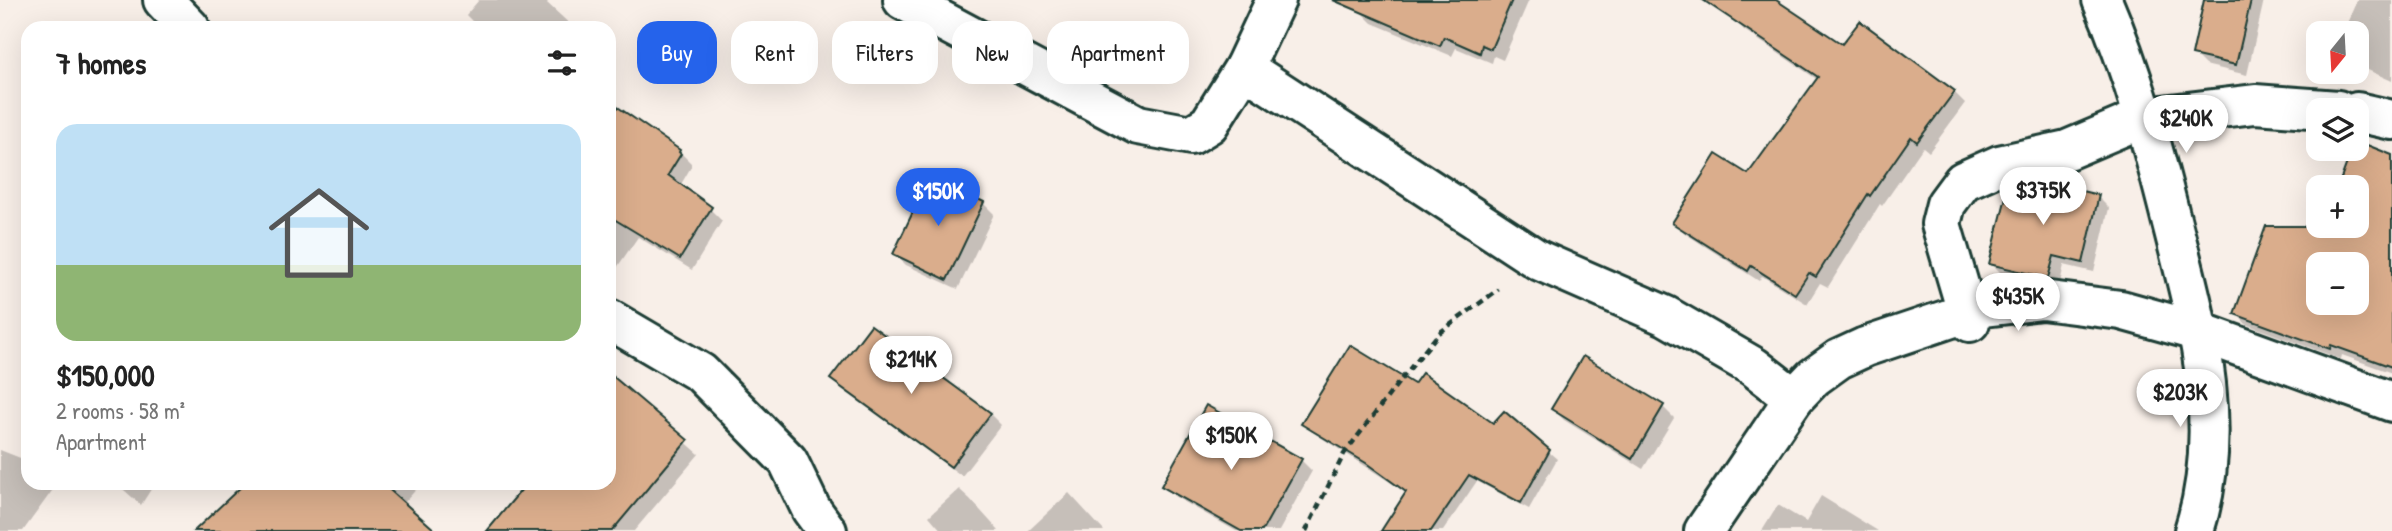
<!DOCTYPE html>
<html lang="en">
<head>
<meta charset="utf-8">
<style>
  body { margin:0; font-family:"Patrick Hand",sans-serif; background:#f2f2f2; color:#222; height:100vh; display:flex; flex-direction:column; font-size:26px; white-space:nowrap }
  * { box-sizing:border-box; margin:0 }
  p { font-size:23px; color:#767676 }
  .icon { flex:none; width:38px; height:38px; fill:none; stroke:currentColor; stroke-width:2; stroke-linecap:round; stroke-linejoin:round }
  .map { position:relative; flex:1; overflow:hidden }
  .panel { position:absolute; left:21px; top:21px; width:595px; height:469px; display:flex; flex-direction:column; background:#fff; border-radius:21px; box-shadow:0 7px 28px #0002 }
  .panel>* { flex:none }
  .hud { position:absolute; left:637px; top:21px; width:665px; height:63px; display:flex; gap:14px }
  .needle { width:46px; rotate:198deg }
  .controls { position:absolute; left:2306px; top:21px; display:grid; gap:14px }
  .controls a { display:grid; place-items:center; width:63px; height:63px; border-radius:14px; background:#fff; box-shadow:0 7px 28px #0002; font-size:35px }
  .price { position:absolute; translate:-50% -60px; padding:0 16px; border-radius:24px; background:#fff; color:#222; font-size:23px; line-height:46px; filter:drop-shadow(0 2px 4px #0008) }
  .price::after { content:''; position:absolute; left:50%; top:42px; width:21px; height:16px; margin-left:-10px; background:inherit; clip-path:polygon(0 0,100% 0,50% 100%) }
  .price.on { background:#2563eb; color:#fff }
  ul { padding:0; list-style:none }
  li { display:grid; align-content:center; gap:14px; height:371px; padding:0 35px }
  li+li { border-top:2px solid #e0e0e0 }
  li span { display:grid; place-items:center; height:217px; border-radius:21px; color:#555 }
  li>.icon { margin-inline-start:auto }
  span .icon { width:126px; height:126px; fill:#fffc; stroke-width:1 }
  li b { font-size:30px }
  h2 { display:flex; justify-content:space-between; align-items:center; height:84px; padding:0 35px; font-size:30px }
  .chip { padding:0 24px; border-radius:21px; background:#fff; box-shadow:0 7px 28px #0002; font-size:24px; line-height:63px }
  .chip.on { background:#2563eb; color:#fff }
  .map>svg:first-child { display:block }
  .shadow { fill:#0003; fill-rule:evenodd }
  .building { fill:#daad8c; stroke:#1f3d34; stroke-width:2; fill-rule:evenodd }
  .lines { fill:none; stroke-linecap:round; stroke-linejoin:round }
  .minor-casing { stroke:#1f3d34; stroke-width:44 }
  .path { stroke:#1f3d34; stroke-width:4.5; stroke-dasharray:7 5; stroke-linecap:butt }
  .minor { stroke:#fff; stroke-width:38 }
</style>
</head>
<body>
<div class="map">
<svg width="2392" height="531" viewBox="0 0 2392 531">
  <rect width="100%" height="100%" fill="#f8efe8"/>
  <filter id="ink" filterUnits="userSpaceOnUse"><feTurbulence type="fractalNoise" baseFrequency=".0143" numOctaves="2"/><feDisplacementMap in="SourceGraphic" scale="14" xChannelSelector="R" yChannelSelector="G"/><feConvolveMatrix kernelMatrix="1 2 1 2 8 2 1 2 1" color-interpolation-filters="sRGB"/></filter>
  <g filter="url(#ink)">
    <g class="shadow">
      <path d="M 479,0 L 549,0 L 547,3 L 574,28 L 469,28 L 473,22 L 466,15 Z"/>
      <path d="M 1365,0 L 1529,0 L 1503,60 L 1494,56 L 1492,63 L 1456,48 L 1452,56 L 1372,23 L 1360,11 Z"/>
      <path d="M 1746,0 L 1772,0 L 1843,47 L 1954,92 L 1965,103 L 1929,152 L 1923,147 L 1882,206 L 1880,204 L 1828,287 L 1820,283 L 1807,304 L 1762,276 L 1759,281 L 1686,234 L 1674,223 L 1749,176 L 1818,80 L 1744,30 L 1733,18 Z"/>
      <path d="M 2205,0 L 2264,0 L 2247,75 L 2205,65 L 2194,54 Z"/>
      <path d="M 2357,0 L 2392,0 L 2392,81 L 2357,65 L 2357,33 L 2343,33 Z"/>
      <path d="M 609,103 L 679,151 L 691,163 L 691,167 L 680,186 L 710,209 L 722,221 L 692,270 L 638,237 L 609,279 Z"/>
      <path d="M 2354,149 L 2392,157 L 2392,373 L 2342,355 L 2341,359 L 2246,324 L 2236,313 L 2310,263 L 2324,226 L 2357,226 L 2357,187 L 2339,187 ZM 2319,264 L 2357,264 L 2357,303 L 2319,303 Z"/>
      <path d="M 2098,197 L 2109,208 L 2094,272 L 2064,265 L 2059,288 L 2002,274 L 1991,263 Z"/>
      <path d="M 983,203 L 994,214 L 958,289 L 906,265 L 895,254 Z"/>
      <path d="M 871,327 L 990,414 L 1001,425 L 962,476 L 843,390 L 833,379 Z"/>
      <path d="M 1584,359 L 1663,407 L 1674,418 L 1643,469 L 1564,420 L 1553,409 Z"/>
      <path d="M 615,380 L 699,454 L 634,531 L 489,531 L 529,483 L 609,483 L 609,381 Z"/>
      <path d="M 1415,387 L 1493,425 L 1504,414 L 1557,459 L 1529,509 L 1477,481 L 1443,531 L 1383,531 L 1407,493 L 1311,431 L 1304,424 Z"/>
      <path d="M 0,450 L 28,461 L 28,483 L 57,484 L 23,531 L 0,531 Z"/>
      <path d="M 1301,460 L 1312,471 L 1279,531 L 1236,531 L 1174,496 L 1164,486 Z"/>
      <path d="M 116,483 L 155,483 L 141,505 Z"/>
      <path d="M 247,483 L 422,483 L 403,504 L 433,531 L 209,531 Z"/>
      <path d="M 959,489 L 970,499 L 999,531 L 942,531 L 929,516 Z"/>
      <path d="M 1069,493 L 1104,531 L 1028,531 Z"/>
      <path d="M 1821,496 L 1878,531 L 1762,531 L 1778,505 L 1806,522 Z"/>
    </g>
    <g class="building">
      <path d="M 1333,0 L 1512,0 L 1491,49 L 1482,45 L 1480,53 L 1444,37 L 1440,46 Z"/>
      <path d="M 1703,0 L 1776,0 L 1842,44 L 1860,21 L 1955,91 L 1917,142 L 1911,137 L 1870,196 L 1868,194 L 1816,277 L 1809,273 L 1795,294 L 1751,266 L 1748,271 L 1672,223 L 1716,154 L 1748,174 L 1818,77 Z"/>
      <path d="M 2204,0 L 2251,0 L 2236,65 L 2192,55 Z"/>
      <path d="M 609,101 L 680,150 L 679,152 L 681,154 L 668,175 L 712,207 L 680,259 L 609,216 Z"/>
      <path d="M 2357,141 L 2392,155 L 2392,367 L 2331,345 L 2330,349 L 2234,314 L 2266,226 L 2357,226 L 2357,187 L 2338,187 L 2352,149 L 2357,149 ZM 2319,264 L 2357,264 L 2357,303 L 2319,303 Z"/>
      <path d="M 930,176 L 984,202 L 947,280 L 893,254 Z"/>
      <path d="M 2034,180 L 2099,195 L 2083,263 L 2054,256 L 2048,278 L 1989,264 L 2009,185 Z"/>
      <path d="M 871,325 L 991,413 L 951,467 L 830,379 Z"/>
      <path d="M 1350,345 L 1414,384 L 1422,373 L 1493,423 L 1504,411 L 1550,450 L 1521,503 L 1469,475 L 1431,531 L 1381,531 L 1406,492 L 1366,463 L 1301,424 Z"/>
      <path d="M 1583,356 L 1664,405 L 1632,459 L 1551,409 Z"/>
      <path d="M 609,373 L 688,440 L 612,531 L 487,531 L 527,483 L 609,483 Z"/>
      <path d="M 1206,405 L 1302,459 L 1262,531 L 1241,531 L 1161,486 Z"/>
      <path d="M 245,483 L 382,483 L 436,531 L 194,531 Z"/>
    </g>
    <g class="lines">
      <g class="minor-casing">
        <g id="minor">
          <path d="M 163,0 L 190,28"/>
          <path d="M 903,0 L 1138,125 L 1191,135 L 1209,124 L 1244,68 L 1276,0"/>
          <path d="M 2102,0 C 2133,72 2153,147 2172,223 C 2198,325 2227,427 2194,531"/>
          <path d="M 1244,68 L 1538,260 L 1666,316 L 1754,367 L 1794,398"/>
          <path d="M 2357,112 L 2392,120"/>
          <path d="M 609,319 L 701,373 L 788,461 L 811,509 L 827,531"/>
          <path d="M 1970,322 L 1941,224 L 1946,204 L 1963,181 L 1999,165 L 2067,150 L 2145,117 L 2255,104 L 2338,110"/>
          <path d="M 1704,531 L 1794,398 L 1814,377 L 1839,359 L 1865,347 L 1984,307 L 2042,300 L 2121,310 L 2200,332 L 2392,402"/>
        </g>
      </g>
      <path class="path" d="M 1306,531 L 1344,454 L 1399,382 L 1439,333 L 1499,289"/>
      <use href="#minor" class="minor"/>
    </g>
  </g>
</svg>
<div class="controls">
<a><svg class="needle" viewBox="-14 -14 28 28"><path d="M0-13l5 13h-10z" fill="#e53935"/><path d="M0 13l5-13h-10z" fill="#767676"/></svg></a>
<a><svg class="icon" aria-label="layers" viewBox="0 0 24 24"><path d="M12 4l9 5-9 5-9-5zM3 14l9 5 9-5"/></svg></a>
<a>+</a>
<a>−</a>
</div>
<b class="price" style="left:2186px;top:155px">$240K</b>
<b class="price" style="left:2043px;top:227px">$375K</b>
<b class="price on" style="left:938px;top:228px">$150K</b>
<b class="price" style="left:2018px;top:333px">$435K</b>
<b class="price" style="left:911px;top:396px">$214K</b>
<b class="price" style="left:2180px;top:429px">$203K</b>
<b class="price" style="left:1231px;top:472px">$150K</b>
<div class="hud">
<a class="chip on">Buy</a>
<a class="chip">Rent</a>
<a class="chip">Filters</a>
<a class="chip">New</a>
<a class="chip">Apartment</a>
</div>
<section class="panel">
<h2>7 homes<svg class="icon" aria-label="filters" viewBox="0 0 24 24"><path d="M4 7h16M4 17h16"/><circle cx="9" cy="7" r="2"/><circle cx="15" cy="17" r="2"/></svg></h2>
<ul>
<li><span style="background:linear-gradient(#bfe0f5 65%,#8fb573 0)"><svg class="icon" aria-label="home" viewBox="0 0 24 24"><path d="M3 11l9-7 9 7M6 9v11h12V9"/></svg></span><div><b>$150,000</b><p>2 rooms · 58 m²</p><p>Apartment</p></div></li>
</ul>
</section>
</div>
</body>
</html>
